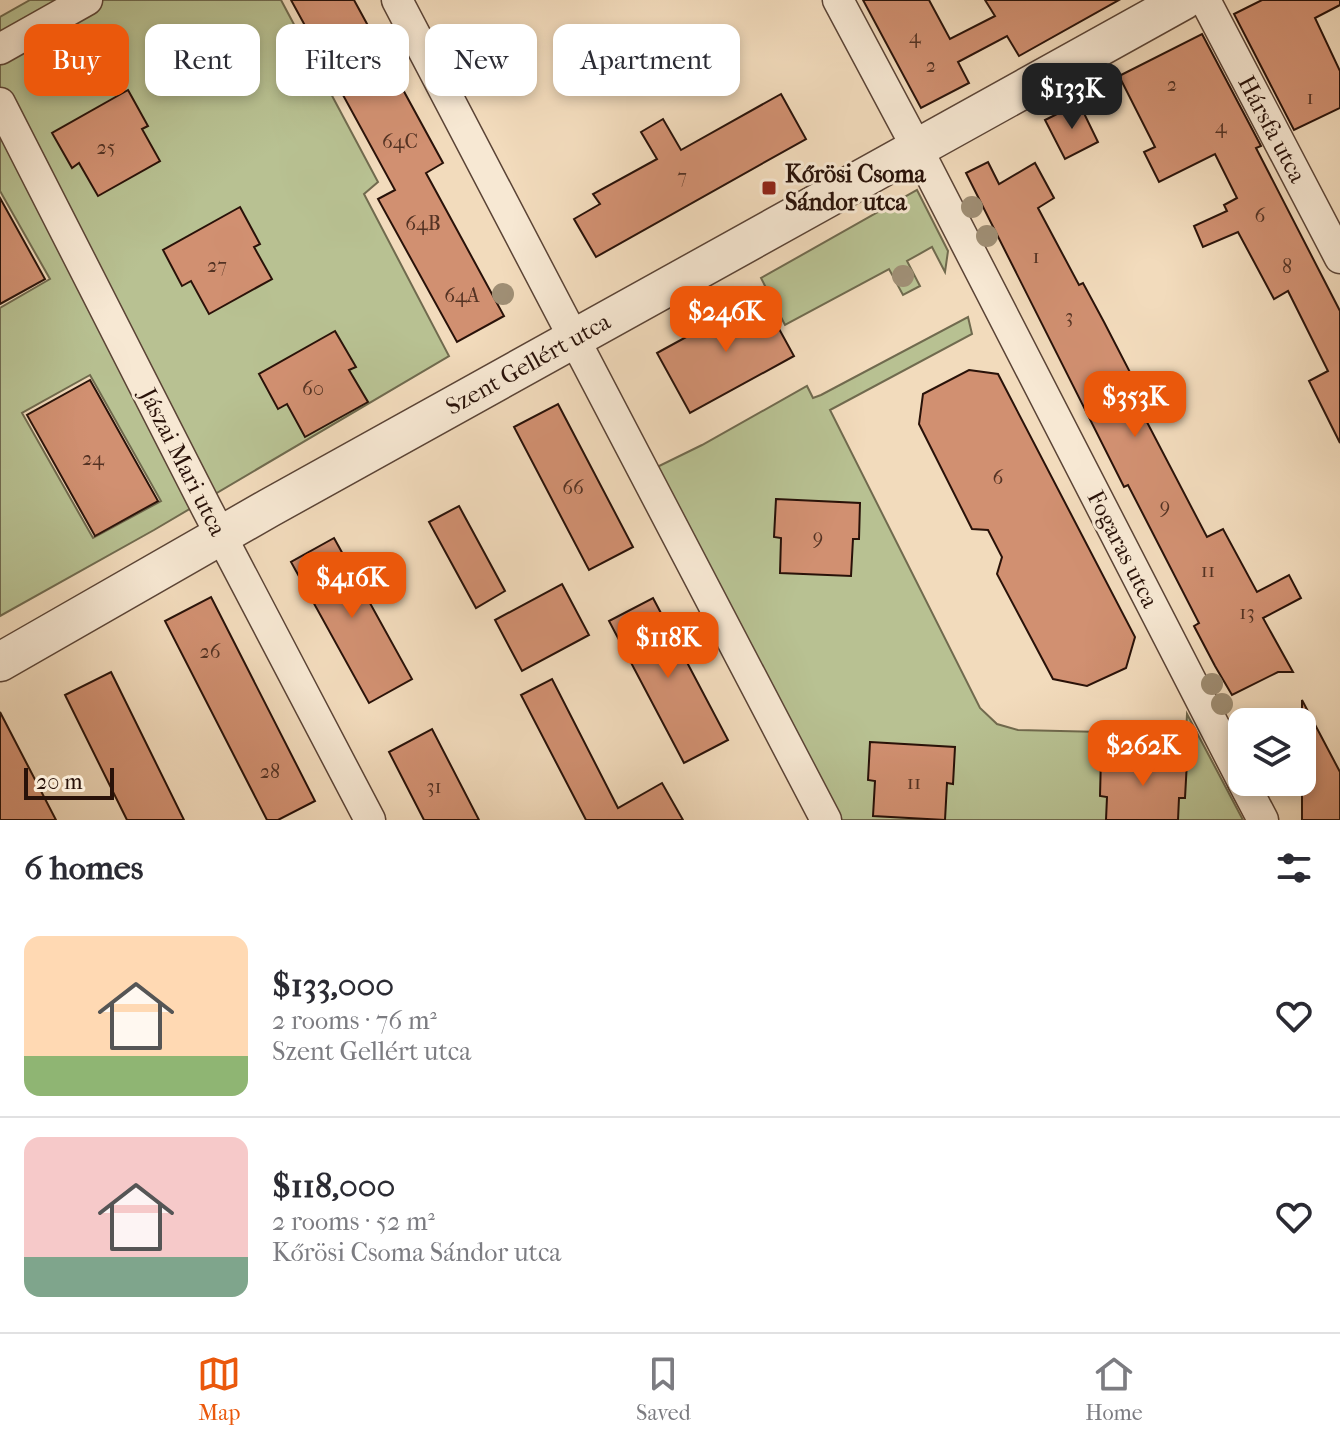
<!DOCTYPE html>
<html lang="en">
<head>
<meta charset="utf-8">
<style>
  body { margin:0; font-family:"IM FELL French Canon",serif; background:#f7f7f7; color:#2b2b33; height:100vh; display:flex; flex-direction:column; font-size:30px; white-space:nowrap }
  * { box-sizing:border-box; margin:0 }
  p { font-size:26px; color:#7c7c81 }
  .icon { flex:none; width:44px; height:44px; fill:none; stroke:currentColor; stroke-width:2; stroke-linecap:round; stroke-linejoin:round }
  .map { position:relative; height:820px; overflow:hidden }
  .drawer { display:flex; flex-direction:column; background:#fff; flex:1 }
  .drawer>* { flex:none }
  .guide { position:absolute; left:24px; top:24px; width:800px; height:72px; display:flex; gap:16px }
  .buttons { position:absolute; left:1228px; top:708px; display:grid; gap:16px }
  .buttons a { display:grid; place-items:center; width:88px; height:88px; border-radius:16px; background:#fff; box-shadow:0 4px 12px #0003; font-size:40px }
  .scale { position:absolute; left:24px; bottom:20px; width:90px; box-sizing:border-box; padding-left:8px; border:4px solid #291209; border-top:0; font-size:22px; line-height:28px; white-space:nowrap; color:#291209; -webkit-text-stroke:6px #f7e8d3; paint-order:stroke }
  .price { position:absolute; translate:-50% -68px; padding:0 18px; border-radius:16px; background:#ea580c; color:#fff; font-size:26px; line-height:52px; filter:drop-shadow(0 2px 4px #0008) }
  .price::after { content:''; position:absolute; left:50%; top:48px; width:24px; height:18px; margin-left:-12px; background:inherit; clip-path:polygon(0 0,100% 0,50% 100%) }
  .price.active { background:#222; color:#fff }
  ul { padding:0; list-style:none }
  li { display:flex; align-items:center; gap:24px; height:200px; padding:0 24px }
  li+li { border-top:2px solid #e1e1e2 }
  li span { display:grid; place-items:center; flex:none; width:224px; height:160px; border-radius:16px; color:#555 }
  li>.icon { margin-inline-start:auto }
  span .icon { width:96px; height:96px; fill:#fffc; stroke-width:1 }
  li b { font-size:34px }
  h2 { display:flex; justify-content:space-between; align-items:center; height:96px; padding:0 24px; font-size:34px }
  .pill { padding:0 28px; border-radius:16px; background:#fff; box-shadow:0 4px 12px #0003; font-size:28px; line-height:72px }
  .pill.active { background:#ea580c; color:#fff }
  .dock { display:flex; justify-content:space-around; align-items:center; height:112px; border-top:2px solid #e1e1e2; background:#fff; font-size:22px; color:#7c7c81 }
  .dock a { display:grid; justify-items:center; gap:4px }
  .dock .active { color:#ea580c }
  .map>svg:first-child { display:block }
  .green { fill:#b8c192; stroke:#706a4e; stroke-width:2; fill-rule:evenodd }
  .building { fill:#d19071; stroke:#291209; stroke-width:2 }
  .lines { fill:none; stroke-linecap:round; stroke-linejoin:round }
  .minor-casing { stroke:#5b4436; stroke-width:33 }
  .tertiary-casing { stroke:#5b4436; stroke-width:41 }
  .minor { stroke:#f7e8d3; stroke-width:30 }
  .tertiary { stroke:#f7e8d3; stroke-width:38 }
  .tree { fill:#9f8e74 }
  .poi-dot { fill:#8f2418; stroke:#f7e8d3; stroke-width:3 }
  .labels { text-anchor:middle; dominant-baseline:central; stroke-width:6; stroke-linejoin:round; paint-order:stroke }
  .number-label { font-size:20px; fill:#533223 }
  .street-label { font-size:24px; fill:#291209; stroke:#f7e8d3 }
  .poi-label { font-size:24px; font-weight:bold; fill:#291209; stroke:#f7e8d3; text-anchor:start }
</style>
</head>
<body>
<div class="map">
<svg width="1340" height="820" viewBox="0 0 1340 820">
  <rect width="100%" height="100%" fill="#f2dbbc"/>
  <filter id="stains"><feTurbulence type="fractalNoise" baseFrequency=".0025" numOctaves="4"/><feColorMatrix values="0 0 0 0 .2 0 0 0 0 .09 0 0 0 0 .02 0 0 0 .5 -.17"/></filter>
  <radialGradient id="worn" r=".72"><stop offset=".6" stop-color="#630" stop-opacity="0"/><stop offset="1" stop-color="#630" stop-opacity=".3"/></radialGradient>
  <g class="green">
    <path d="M 30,0 L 281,0 L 378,182 L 364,194 L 449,356 L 154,530 L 0,616 L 0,308 L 50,279 L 0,191 L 0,17 ZM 90,375 L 161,501 L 93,538 L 22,413 Z"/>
    <path d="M 917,190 L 948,251 L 945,272 L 932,247 L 907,261 L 920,286 L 903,295 L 889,269 L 785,325 L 761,278 Z"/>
    <path d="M 968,317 L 972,334 L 830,410 L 980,708 L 997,724 L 1018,730 L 1186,734 L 1187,714 L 1243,820 L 832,820 L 655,468 L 702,445 L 807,386 L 813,398 L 821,395 Z"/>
  </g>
  <g class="building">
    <path d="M 291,0 L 354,0 L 443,163 L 426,173 L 504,316 L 457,342 L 378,199 L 395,190 Z"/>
    <path d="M 863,0 L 929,0 L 950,39 L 995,16 L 985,0 L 1119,0 L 1019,56 L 1007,36 L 958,62 L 969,83 L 921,108 Z"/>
    <path d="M 1262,0 L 1340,0 L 1340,5 L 1315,18 L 1340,71 L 1340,108 L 1294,130 L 1234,14 Z"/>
    <path d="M 1202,34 L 1261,146 L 1256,148 L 1340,311 L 1340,443 L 1309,381 L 1328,371 L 1288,291 L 1274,299 L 1238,232 L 1203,247 L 1194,226 L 1227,211 L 1224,205 L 1237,198 L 1215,154 L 1159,182 L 1144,152 L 1155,147 L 1119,76 Z"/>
    <path d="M 128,90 L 148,126 L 142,129 L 160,161 L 98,196 L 79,163 L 72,168 L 52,133 Z"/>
    <path d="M 781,94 L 806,139 L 596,257 L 574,219 L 600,204 L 593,194 L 657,159 L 641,132 L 663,119 L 681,150 Z"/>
    <path d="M 1079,103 L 1098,142 L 1065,159 L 1045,120 Z"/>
    <path d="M 988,162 L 999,184 L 1035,163 L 1054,198 L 1038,208 L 1079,285 L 1083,283 L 1104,322 L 1133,378 L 1126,382 L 1207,537 L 1223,529 L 1257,592 L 1289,575 L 1301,598 L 1263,618 L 1293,672 L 1278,672 L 1232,695 L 1215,666 L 1194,626 L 1199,623 L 1128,485 L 1124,487 L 966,173 Z"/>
    <path d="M 0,198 L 45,279 L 0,304 Z"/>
    <path d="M 240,207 L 260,244 L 254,247 L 272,279 L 209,314 L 191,281 L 182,286 L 163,250 Z"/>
    <path d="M 761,296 L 794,356 L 690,413 L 657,353 Z"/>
    <path d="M 335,331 L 356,367 L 349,370 L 368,402 L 305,437 L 287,404 L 278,409 L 259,374 Z"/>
    <path d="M 969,370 L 998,374 L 1135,637 L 1126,668 L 1087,686 L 1053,679 L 997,574 L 1002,557 L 988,530 L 972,529 L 919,424 L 923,394 Z"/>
    <path d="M 90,380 L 158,501 L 95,536 L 27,415 Z"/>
    <path d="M 558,404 L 633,547 L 589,570 L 514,427 Z"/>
    <path d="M 776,499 L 860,503 L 859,539 L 853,539 L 851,576 L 780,573 L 781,538 L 774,537 Z"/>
    <path d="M 459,506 L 505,591 L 476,608 L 429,522 Z"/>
    <path d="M 334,538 L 412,679 L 369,703 L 291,562 Z"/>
    <path d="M 562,584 L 589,635 L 522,671 L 495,620 Z"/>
    <path d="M 211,597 L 315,801 L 278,820 L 267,820 L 165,621 Z"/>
    <path d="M 653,598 L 728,740 L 684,763 L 609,621 Z"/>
    <path d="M 111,672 L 184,820 L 127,820 L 65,695 Z"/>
    <path d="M 552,679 L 618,808 L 662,783 L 683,820 L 586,820 L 521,695 Z"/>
    <path d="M 1302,700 L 1340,772 L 1340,820 L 1302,820 Z"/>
    <path d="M 0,712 L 56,820 L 0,820 Z"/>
    <path d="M 432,729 L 479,820 L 424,820 L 389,752 Z"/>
    <path d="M 870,742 L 955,747 L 953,784 L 947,783 L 945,820 L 873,816 L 875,781 L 868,780 Z"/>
    <path d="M 1101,757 L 1187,761 L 1185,798 L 1179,798 L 1178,820 L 1106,820 L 1107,797 L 1100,796 Z"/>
  </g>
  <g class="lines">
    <g class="minor-casing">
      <g id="minor">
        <path d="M 397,0 L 826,820"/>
        <path d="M 838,0 L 917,148 L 1242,780"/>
        <path d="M 1205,0 L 1340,258"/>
        <path d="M 0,49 L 87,0"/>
        <path d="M 0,103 L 207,509 L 370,820"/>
        <path d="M 1243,782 L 1263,820"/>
      </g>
    </g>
    <g class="tertiary-casing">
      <path id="tertiary" d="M 0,662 L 269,508 L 1184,0"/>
    </g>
    <use href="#minor" class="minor"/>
    <use href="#tertiary" class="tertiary"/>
  </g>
  <g class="tree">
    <circle cx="972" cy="207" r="11"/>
    <circle cx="987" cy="236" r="11"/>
    <circle cx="903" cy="276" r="11"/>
    <circle cx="503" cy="294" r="11"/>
    <circle cx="1212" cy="684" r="11"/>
    <circle cx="1222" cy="704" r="11"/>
  </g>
  <rect class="poi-dot" x="761" y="180" width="16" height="16" rx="4"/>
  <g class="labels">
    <g class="number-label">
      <text x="915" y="36">4</text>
      <text x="931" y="65">2</text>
      <text x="1172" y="84">2</text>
      <text x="1310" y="97">1</text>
      <text x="1221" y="126">4</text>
      <text x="400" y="141">64C</text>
      <text x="106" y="147">25</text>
      <text x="682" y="176">7</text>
      <text x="1260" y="215">6</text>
      <text x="423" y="223">64B</text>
      <text x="1036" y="256">1</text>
      <text x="217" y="265">27</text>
      <text x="1287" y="266">8</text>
      <text x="462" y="295">64A</text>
      <text x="1069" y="316">3</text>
      <text x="313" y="388">60</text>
      <text x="93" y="458">24</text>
      <text x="998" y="477">6</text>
      <text x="573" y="487">66</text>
      <text x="1165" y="506">9</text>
      <text x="818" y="537">9</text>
      <text x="1208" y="570">11</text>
      <text x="1247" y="612">13</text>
      <text x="210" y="651">26</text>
      <text x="270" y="771">28</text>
      <text x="914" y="782">11</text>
      <text x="434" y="786">31</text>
    </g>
    <g class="street-label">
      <text transform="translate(1272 129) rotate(62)">Hársfa utca</text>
      <text transform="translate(528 364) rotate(-29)">Szent Gellért utca</text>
      <text transform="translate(183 462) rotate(63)">Jászai Mari utca</text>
      <text transform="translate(1123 549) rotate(63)">Fogaras utca</text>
    </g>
    <g class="poi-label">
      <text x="785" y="174">Kőrösi Csoma<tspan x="785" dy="28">Sándor utca</tspan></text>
    </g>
  </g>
  <rect width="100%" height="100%" filter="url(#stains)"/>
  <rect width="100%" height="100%" fill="url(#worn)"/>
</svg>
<div class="buttons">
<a><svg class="icon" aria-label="layers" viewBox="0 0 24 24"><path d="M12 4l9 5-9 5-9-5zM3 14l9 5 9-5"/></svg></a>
</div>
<div class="scale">20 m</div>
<b class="price active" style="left:1072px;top:131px">$133K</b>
<b class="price" style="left:726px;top:354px">$246K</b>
<b class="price" style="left:1135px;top:439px">$353K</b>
<b class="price" style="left:352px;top:620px">$416K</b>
<b class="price" style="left:668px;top:680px">$118K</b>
<b class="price" style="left:1143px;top:788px">$262K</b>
<div class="guide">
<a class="pill active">Buy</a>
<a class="pill">Rent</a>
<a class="pill">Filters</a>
<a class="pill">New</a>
<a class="pill">Apartment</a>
</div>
</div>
<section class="drawer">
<h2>6 homes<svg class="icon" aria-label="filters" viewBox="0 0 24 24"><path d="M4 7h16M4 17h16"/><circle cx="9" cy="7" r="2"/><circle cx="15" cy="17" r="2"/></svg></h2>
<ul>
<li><span style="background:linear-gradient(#ffd9b3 75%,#8fb573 0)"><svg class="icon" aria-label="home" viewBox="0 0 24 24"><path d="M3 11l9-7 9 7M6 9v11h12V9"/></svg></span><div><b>$133,000</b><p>2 rooms · 76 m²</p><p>Szent Gellért utca</p></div><svg class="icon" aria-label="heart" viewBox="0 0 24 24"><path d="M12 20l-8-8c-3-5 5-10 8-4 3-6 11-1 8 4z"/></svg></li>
<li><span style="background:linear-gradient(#f6c9c9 75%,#7fa58c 0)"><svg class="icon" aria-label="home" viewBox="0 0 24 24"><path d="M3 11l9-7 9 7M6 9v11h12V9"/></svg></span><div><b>$118,000</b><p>2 rooms · 52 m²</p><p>Kőrösi Csoma Sándor utca</p></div><svg class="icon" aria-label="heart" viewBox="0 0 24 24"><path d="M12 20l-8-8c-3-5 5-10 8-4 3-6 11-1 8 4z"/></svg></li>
</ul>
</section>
<nav class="dock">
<a class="active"><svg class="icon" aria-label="map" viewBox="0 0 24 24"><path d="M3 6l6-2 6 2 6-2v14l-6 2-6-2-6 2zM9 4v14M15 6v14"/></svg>Map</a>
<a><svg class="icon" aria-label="saved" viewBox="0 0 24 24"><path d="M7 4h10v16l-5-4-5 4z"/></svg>Saved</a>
<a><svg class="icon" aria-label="home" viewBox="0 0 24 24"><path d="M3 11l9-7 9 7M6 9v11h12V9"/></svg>Home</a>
</nav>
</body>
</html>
